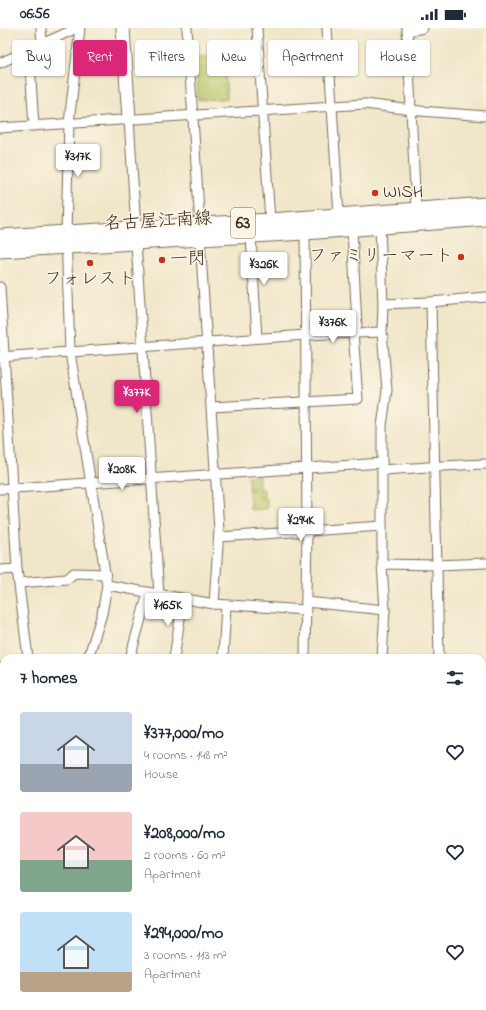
<!DOCTYPE html>
<html lang="en">
<head>
<meta charset="utf-8">
<style>
  body { margin:0; font-family:"Indie Flower","Klee One",sans-serif; background:#f6f6f7; color:#1f2937; height:100vh; display:flex; flex-direction:column; font-size:15px; white-space:nowrap }
  * { box-sizing:border-box; margin:0 }
  p { font-size:13px; color:#747a83 }
  .icon { flex:none; width:22px; height:22px; fill:none; stroke:currentColor; stroke-width:2; stroke-linecap:round; stroke-linejoin:round }
  .map { position:relative; flex:1; overflow:hidden }
  .details { position:absolute; left:0px; top:626px; width:486px; height:356px; display:flex; flex-direction:column; background:#fff; border-radius:12px 12px 0 0; box-shadow:0 1px 3px #0004 }
  .details>* { flex:none }
  .top-card { position:absolute; left:12px; top:12px; width:462px; height:36px; display:flex; gap:8px }
  .price { position:absolute; translate:-50% -34px; padding:0 9px; border-radius:4px; background:#fff; color:#222; font-size:13px; line-height:26px; filter:drop-shadow(0 1px 2px #0008) }
  .price::after { content:''; position:absolute; left:50%; top:24px; width:12px; height:9px; margin-left:-6px; background:inherit; clip-path:polygon(0 0,100% 0,50% 100%) }
  .price.on { background:#db2777; color:#fff }
  ul { padding:0; list-style:none }
  li { display:flex; align-items:center; gap:12px; height:100px; padding:0 20px }
  li span { display:grid; place-items:center; flex:none; width:112px; height:80px; border-radius:4px; color:#555 }
  li>.icon { margin-inline-start:auto }
  span .icon { width:48px; height:48px; fill:#fffc; stroke-width:1 }
  li b { font-size:17px }
  h2 { display:flex; justify-content:space-between; align-items:center; height:48px; padding:0 20px; font-size:17px }
  .chip { padding:0 14px; border-radius:4px; background:#fff; box-shadow:0 1px 3px #0004; font-size:14px; line-height:36px }
  .chip.on { background:#db2777; color:#fff }
  .status { display:flex; justify-content:space-between; align-items:center; height:28px; padding:0 20px; background:#fff; direction:ltr }
  .status svg { height:11px; fill:currentColor }
  .map>svg:first-child { display:block }
  .cemetery { fill:url(#cemetery-stones); stroke:#7a7842 }
  .park { fill:url(#park-crowns); stroke:#7a7842 }
  .lines { fill:none; stroke-linecap:round; stroke-linejoin:round }
  .street-casing { stroke:#7a6c5a; stroke-width:11 }
  .secondary-casing { stroke:#7a6c5a; stroke-width:15 }
  .primary-casing { stroke:#7a6c5a; stroke-width:17 }
  .street { stroke:#fff; stroke-width:9 }
  .secondary { stroke:#fff; stroke-width:13 }
  .primary { stroke:#fff; stroke-width:15 }
  .poi-dot { fill:#c8321e; stroke:#fcf5e5; stroke-width:1.5 }
  .labels { text-anchor:middle; dominant-baseline:central; stroke-width:3; stroke-linejoin:round; paint-order:stroke }
  .shield { fill:#fcf5e5; stroke:#75675a; stroke-width:1 }
  .shield-label { font-size:17px; font-weight:bold; fill:#3b2a1e }
  .poi-label { font-size:18px; fill:#3b2a1e; stroke:#fcf5e5; text-anchor:start }
  .street-label { font-size:18px; fill:#3b2a1e; stroke:#fcf5e5 }
</style>
</head>
<body>
<div class="status"><b>06:56</b><svg viewBox="0 0 49 12"><path d="M0 12V9h3v3zM5 12V6h3v6zM10 12V3h3v9zM15 12V0h3v12zM26 1h20v11H26zM47 4h2v5h-2z"/></svg></div>
<div class="map">
<svg width="486" height="982" viewBox="0 0 486 982">
  <defs>
    <pattern id="cemetery-stones" width="16" height="16" patternUnits="userSpaceOnUse"><rect width="16" height="16" fill="#b9c567"/><path d="M2 7V4a2 2 0 0 1 4 0v3zM10 15v-3a2 2 0 0 1 4 0v3z" fill="#a0a959"/></pattern>
    <pattern id="park-crowns" width="20" height="18" patternUnits="userSpaceOnUse"><rect width="20" height="18" fill="#b9c567"/><path d="M2 6a3 3 0 1 1 6 0M12 15a3 3 0 1 1 6 0" fill="none" stroke="#a0a959"/></pattern>
  </defs>
  <rect width="100%" height="100%" fill="#fcf5e5"/>
  <filter id="ink" filterUnits="userSpaceOnUse"><feTurbulence type="fractalNoise" baseFrequency=".025" numOctaves="2"/><feDisplacementMap in="SourceGraphic" scale="8" xChannelSelector="R" yChannelSelector="G"/><feConvolveMatrix kernelMatrix="1 2 1 2 8 2 1 2 1" color-interpolation-filters="sRGB"/></filter>
  <filter id="wash" filterUnits="userSpaceOnUse"><feTurbulence type="fractalNoise" baseFrequency=".012" numOctaves="4" result="noise"/><feDisplacementMap in="SourceGraphic" scale="16" xChannelSelector="R" yChannelSelector="G"/><feGaussianBlur stdDeviation="0.9" result="paint"/><feColorMatrix in="noise" values="0 0 0 0 0 0 0 0 0 0 0 0 0 0 0 0 0 1.4 0 .05"/><feComposite in="paint" operator="in"/></filter>
  <g filter="url(#wash)">
    <rect width="100%" height="100%" fill="#f0e6c9"/>
    <path class="cemetery" d="M 248,448 L 259,448 L 259,461 L 264,461 L 264,471 L 267,471 L 267,481 L 250,482 Z"/>
    <path class="park" d="M 224,27 L 227,71 L 198,72 L 196,29 Z"/>
  </g>
  <g filter="url(#ink)">
    <g class="lines">
      <g class="street-casing">
        <g id="street">
          <path d="M 41,0 L 42,17"/>
          <path d="M 80,0 L 69,95 L 66,205 L 70,324 L 107,557 L 102,586 L 88,630"/>
          <path d="M 187,0 L 200,197"/>
          <path d="M 257,0 L 270,193"/>
          <path d="M 327,0 L 339,188"/>
          <path d="M 407,0 L 416,182"/>
          <path d="M 408,3 L 423,0"/>
          <path d="M 29,22 L 34,98"/>
          <path d="M 0,35 L 77,0"/>
          <path d="M 129,91 L 136,201"/>
          <path d="M 0,100 L 365,76 L 420,83 L 486,88"/>
          <path d="M 380,199 L 383,276 L 382,304 L 387,362 L 382,398 L 382,536 L 385,582 L 382,630"/>
          <path d="M 251,208 L 257,310"/>
          <path d="M 200,211 L 219,502 L 214,576"/>
          <path d="M 136,215 L 159,567"/>
          <path d="M 0,259 L 17,541 L 28,630"/>
          <path d="M 431,274 L 439,630"/>
          <path d="M 383,276 L 431,274 L 486,269"/>
          <path d="M 0,329 L 306,307 L 382,304"/>
          <path d="M 212,379 L 358,371 L 353,304 L 357,297 L 352,201"/>
          <path d="M 382,442 C 417,440 451,437 486,436"/>
          <path d="M 0,461 L 382,435"/>
          <path d="M 219,509 L 382,498"/>
          <path d="M 382,536 L 437,537 L 486,535"/>
          <path d="M 0,542 L 17,541"/>
          <path d="M 19,555 L 67,551 L 74,545 L 105,546"/>
          <path d="M 107,557 L 214,576 L 305,582"/>
          <path d="M 306,574 L 385,582"/>
          <path d="M 130,630 L 148,565"/>
          <path d="M 174,630 L 183,571"/>
          <path d="M 223,630 L 226,578"/>
          <path d="M 305,630 L 307,503 L 305,204"/>
          <path d="M 0,640 L 4,640"/>
          <path d="M 482,688 L 486,688"/>
          <path d="M 0,721 L 4,722"/>
          <path d="M 482,851 L 486,851"/>
          <path d="M 0,888 L 4,888"/>
          <path d="M 0,932 L 4,932"/>
          <path d="M 21,978 L 22,982"/>
          <path d="M 91,978 L 91,982"/>
          <path d="M 160,978 L 160,982"/>
          <path d="M 231,978 L 231,982"/>
          <path d="M 304,978 L 304,982"/>
          <path d="M 377,978 L 377,982"/>
          <path d="M 446,978 L 446,982"/>
        </g>
      </g>
      <g class="secondary-casing">
        <path id="secondary" d="M 123,0 L 129,91"/>
      </g>
      <g class="primary-casing">
        <g id="primary">
          <path d="M 0,209 L 270,193 L 486,177"/>
          <path d="M 0,222 L 305,204 L 486,190"/>
        </g>
      </g>
      <use href="#street" class="street"/>
      <use href="#secondary" class="secondary"/>
      <use href="#primary" class="primary"/>
    </g>
  </g>
  <g class="poi-dot">
    <circle cx="375" cy="165" r="4"/>
    <circle cx="461" cy="229" r="4"/>
    <circle cx="162" cy="232" r="4"/>
    <circle cx="90" cy="235" r="4"/>
  </g>
  <g class="labels">
    <rect class="shield" x="231" y="180" width="24" height="30" rx="3"/>
    <g class="shield-label">
      <text x="243" y="195">63</text>
    </g>
    <g class="poi-label">
      <text x="383" y="165">WISH</text>
      <text x="453" y="229" text-anchor="end">ファミリーマート</text>
      <text x="170" y="232">一閃</text>
      <text x="90" y="252" text-anchor="middle">フォレスト</text>
    </g>
    <g class="street-label">
      <text transform="translate(158 194) rotate(-3)">名古屋江南線</text>
    </g>
  </g>
</svg>
<b class="price" style="left:78px;top:150px">¥317K</b>
<b class="price" style="left:264px;top:258px">¥326K</b>
<b class="price" style="left:333px;top:316px">¥376K</b>
<b class="price on" style="left:137px;top:386px">¥377K</b>
<b class="price" style="left:122px;top:463px">¥208K</b>
<b class="price" style="left:301px;top:514px">¥294K</b>
<b class="price" style="left:168px;top:599px">¥165K</b>
<div class="top-card">
<a class="chip">Buy</a>
<a class="chip on">Rent</a>
<a class="chip">Filters</a>
<a class="chip">New</a>
<a class="chip">Apartment</a>
<a class="chip">House</a>
</div>
<section class="details">
<h2>7 homes<svg class="icon" aria-label="filters" viewBox="0 0 24 24"><path d="M4 7h16M4 17h16"/><circle cx="9" cy="7" r="2"/><circle cx="15" cy="17" r="2"/></svg></h2>
<ul>
<li><span style="background:linear-gradient(#c9d6e8 65%,#9aa5b1 0)"><svg class="icon" aria-label="home" viewBox="0 0 24 24"><path d="M3 11l9-7 9 7M6 9v11h12V9"/></svg></span><div><b>¥377,000/mo</b><p>4 rooms · 148 m²</p><p>House</p></div><svg class="icon" aria-label="heart" viewBox="0 0 24 24"><path d="M12 20l-8-8c-3-5 5-10 8-4 3-6 11-1 8 4z"/></svg></li>
<li><span style="background:linear-gradient(#f6c9c9 60%,#7fa58c 0)"><svg class="icon" aria-label="home" viewBox="0 0 24 24"><path d="M3 11l9-7 9 7M6 9v11h12V9"/></svg></span><div><b>¥208,000/mo</b><p>2 rooms · 60 m²</p><p>Apartment</p></div><svg class="icon" aria-label="heart" viewBox="0 0 24 24"><path d="M12 20l-8-8c-3-5 5-10 8-4 3-6 11-1 8 4z"/></svg></li>
<li><span style="background:linear-gradient(#bfe0f5 75%,#b9a48a 0)"><svg class="icon" aria-label="home" viewBox="0 0 24 24"><path d="M3 11l9-7 9 7M6 9v11h12V9"/></svg></span><div><b>¥294,000/mo</b><p>3 rooms · 113 m²</p><p>Apartment</p></div><svg class="icon" aria-label="heart" viewBox="0 0 24 24"><path d="M12 20l-8-8c-3-5 5-10 8-4 3-6 11-1 8 4z"/></svg></li>
</ul>
</section>
</div>
</body>
</html>
